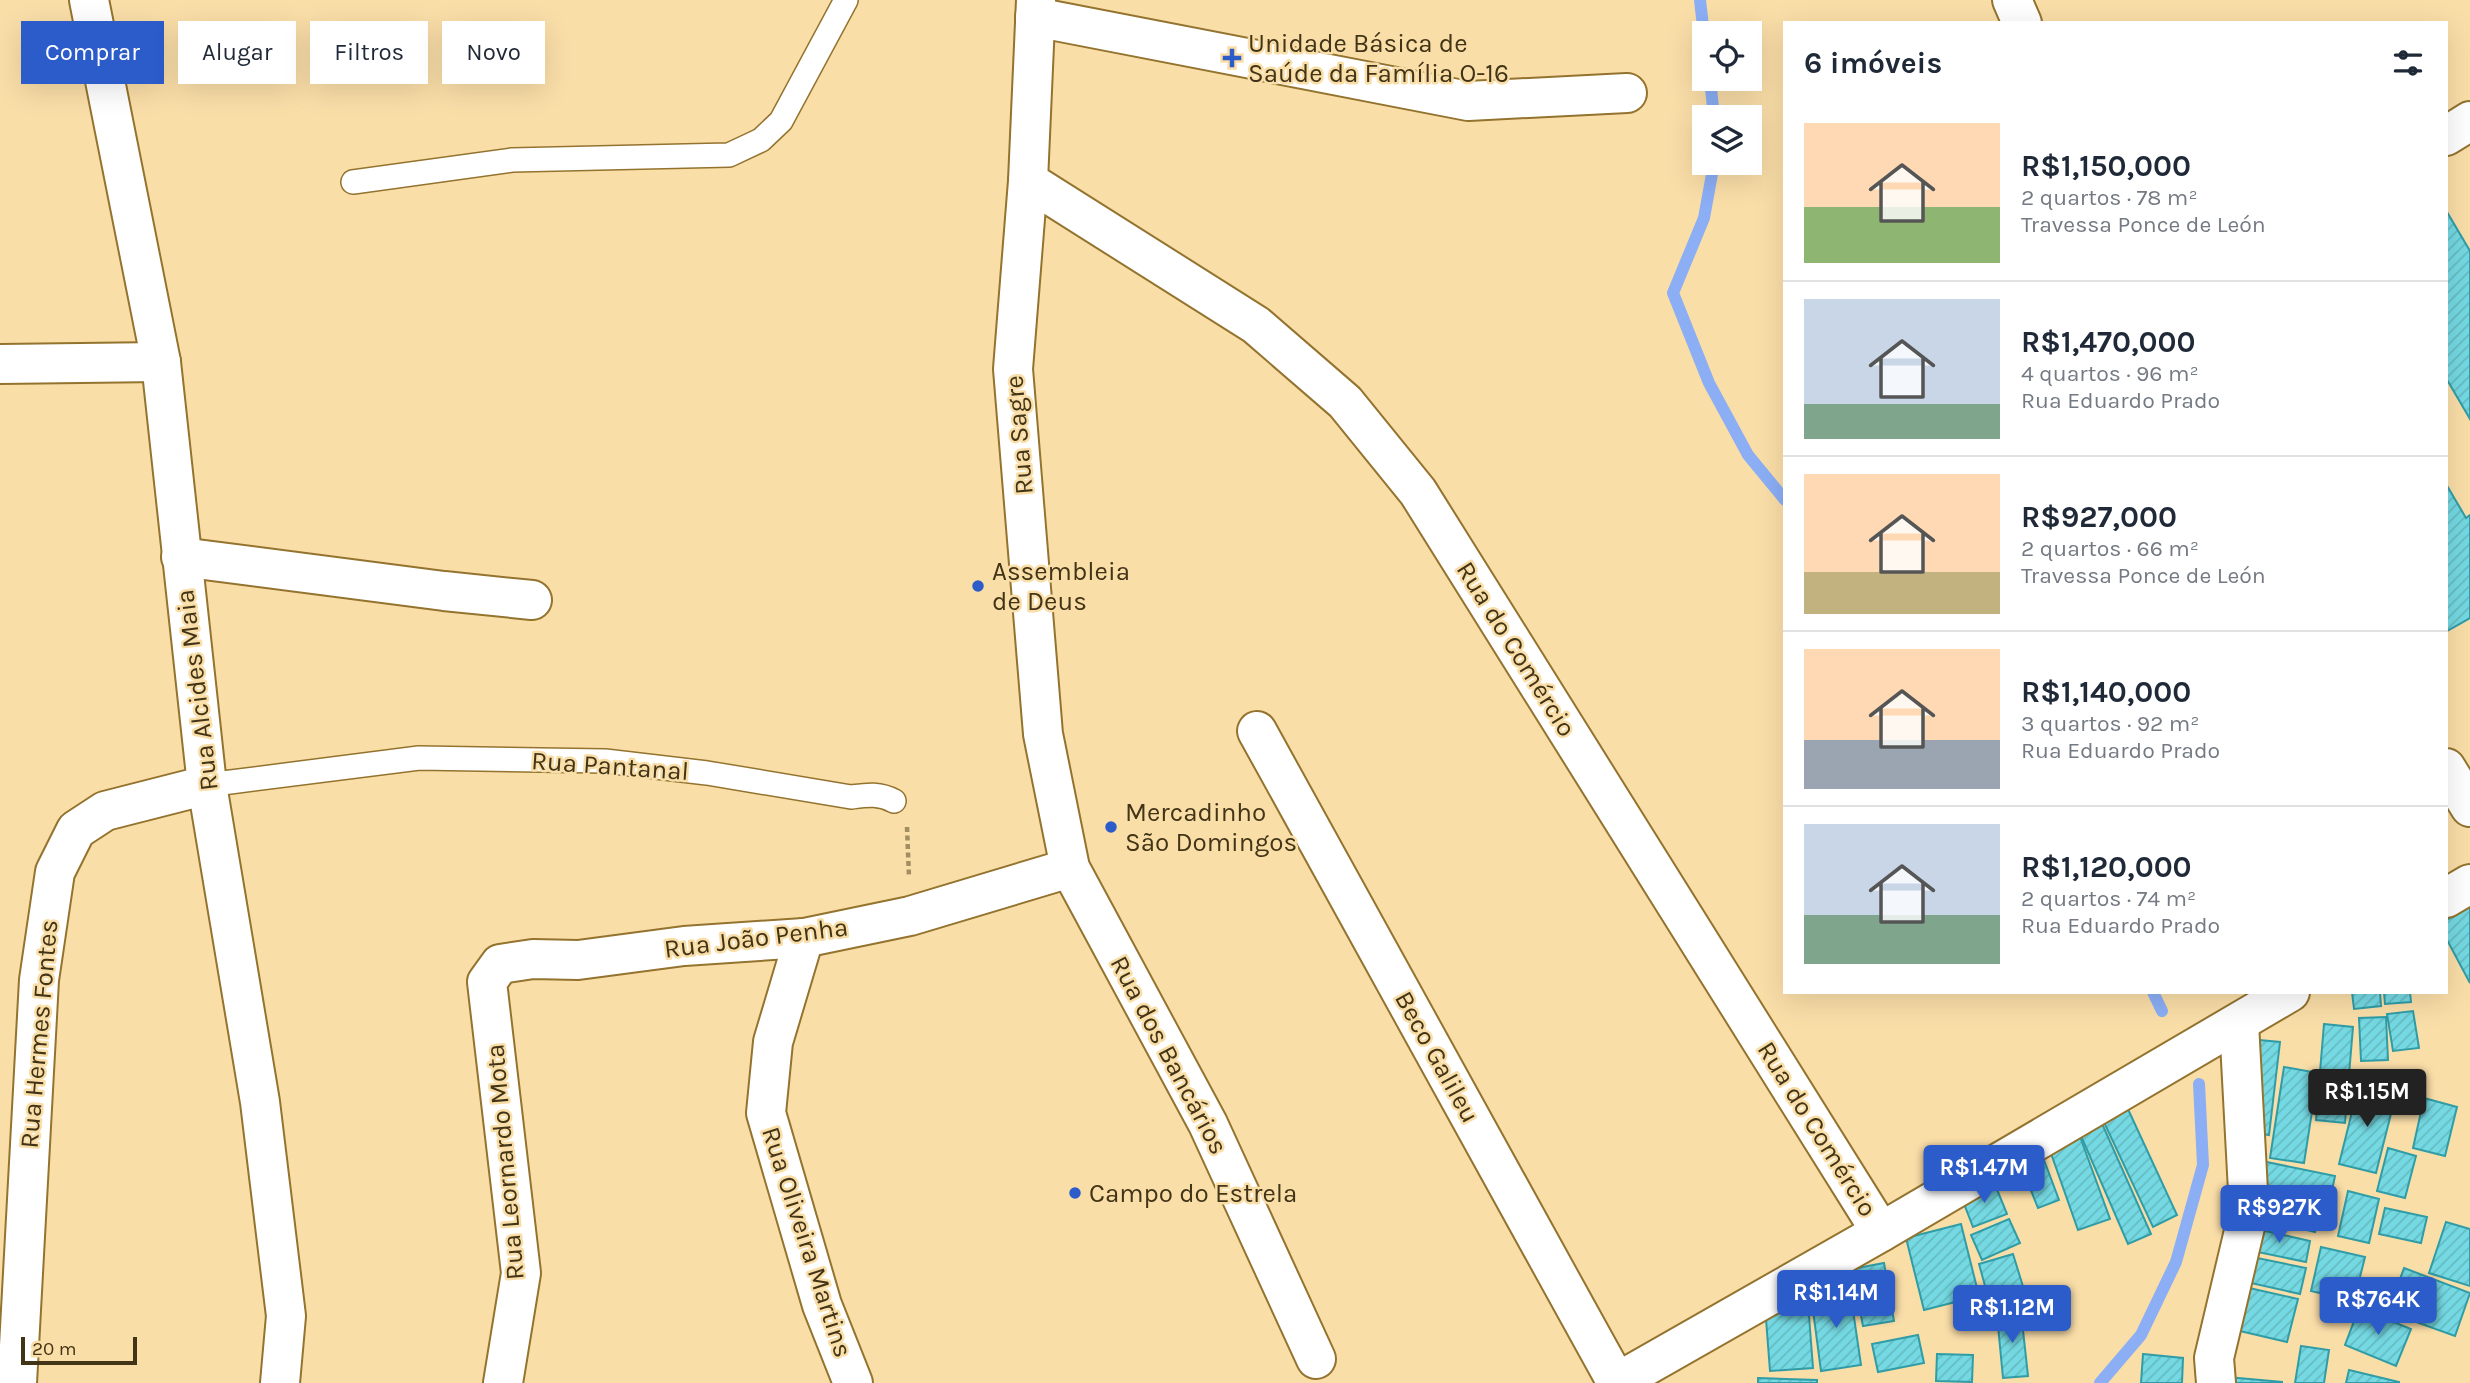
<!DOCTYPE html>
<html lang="pt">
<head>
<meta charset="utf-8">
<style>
  body { margin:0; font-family:Karla,sans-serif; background:#f2f2f3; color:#1f2937; height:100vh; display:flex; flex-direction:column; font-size:26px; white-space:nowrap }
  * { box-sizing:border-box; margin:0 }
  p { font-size:23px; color:#747a83 }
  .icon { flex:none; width:38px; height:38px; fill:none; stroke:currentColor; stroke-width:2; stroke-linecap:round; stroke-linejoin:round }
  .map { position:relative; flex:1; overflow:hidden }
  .side { position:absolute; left:1783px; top:21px; width:665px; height:973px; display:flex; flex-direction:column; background:#fff; border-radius:0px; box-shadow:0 7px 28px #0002 }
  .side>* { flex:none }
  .hud { position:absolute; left:21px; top:21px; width:665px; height:63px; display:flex; gap:14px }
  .controls { position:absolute; left:1692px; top:21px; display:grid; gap:14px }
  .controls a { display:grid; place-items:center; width:70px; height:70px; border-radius:0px; background:#fff; box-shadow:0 7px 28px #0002; font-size:35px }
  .scale { position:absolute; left:21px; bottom:18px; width:116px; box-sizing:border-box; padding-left:7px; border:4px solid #423417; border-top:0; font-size:19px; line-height:24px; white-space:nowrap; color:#423417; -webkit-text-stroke:5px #fadea8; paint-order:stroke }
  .price { position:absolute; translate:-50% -60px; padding:0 16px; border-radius:7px; background:#2c5bca; color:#fff; font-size:23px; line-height:46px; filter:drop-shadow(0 2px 4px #0008) }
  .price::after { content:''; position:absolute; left:50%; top:42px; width:21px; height:16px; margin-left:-10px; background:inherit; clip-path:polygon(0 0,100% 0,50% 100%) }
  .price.selected { background:#222; color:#fff }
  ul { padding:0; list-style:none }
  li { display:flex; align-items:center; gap:21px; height:175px; padding:0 21px }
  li+li { border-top:2px solid #e0e1e3 }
  li span { display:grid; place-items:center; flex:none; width:196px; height:140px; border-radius:0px; color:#555 }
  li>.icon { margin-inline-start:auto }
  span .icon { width:84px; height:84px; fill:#fffc; stroke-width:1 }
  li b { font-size:30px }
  h2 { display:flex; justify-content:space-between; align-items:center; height:84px; padding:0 21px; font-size:30px }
  .pill { padding:0 24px; border-radius:0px; background:#fff; box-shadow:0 7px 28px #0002; font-size:24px; line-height:63px }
  .pill.selected { background:#2c5bca; color:#fff }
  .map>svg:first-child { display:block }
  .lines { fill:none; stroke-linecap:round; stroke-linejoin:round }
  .stream { stroke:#8baef5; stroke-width:12 }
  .building { fill:url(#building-hatch); stroke:#309ca6; stroke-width:2 }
  .service-casing { stroke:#93732e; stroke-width:26 }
  .minor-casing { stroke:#93732e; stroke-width:42 }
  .path { stroke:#a38e63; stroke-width:4.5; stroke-dasharray:5 3.5; stroke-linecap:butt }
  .service { stroke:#fff; stroke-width:23 }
  .minor { stroke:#fff; stroke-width:38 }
  .poi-dot { fill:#2c5bca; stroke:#fadea8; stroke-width:2.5 }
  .labels { text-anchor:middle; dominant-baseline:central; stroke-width:5; stroke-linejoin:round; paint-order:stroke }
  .poi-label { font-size:26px; fill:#423417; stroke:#fadea8; text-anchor:start }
  .street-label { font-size:26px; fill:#423417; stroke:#fadea8 }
</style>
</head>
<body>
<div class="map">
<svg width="2470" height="1383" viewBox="0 0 2470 1383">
  <defs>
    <pattern id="building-hatch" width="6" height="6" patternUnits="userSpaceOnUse" patternTransform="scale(1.75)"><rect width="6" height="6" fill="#74d9e3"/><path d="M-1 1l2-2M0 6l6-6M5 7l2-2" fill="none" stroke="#66bbc2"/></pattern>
  </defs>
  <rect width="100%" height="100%" fill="#fadea8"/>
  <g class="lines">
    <g class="stream">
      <path d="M 1700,0 L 1704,35"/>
      <path d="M 1710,79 L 1714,117"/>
      <path d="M 1714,163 L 1704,218 L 1673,293 L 1709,383 L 1748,455 L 1785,500"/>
      <path d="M 2153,992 L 2162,1011"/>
      <path d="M 2100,1383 L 2141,1335 L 2176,1262 L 2203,1165 L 2199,1084"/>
    </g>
  </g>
  <g class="building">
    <path d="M 2447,212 L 2470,251 L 2470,419 L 2446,378 Z"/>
    <path d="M 2446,484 L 2466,518 L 2470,515 L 2470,618 L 2447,631 Z"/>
    <path d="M 2470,907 L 2470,983 L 2446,938 L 2446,920 Z"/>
    <path d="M 2352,992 L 2380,992 L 2381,1006 L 2354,1009 Z"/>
    <path d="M 2384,992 L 2410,992 L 2411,1002 L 2385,1004 Z"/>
    <path d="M 2413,1011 L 2419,1048 L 2393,1051 L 2387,1014 Z"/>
    <path d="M 2386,1017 L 2388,1060 L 2361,1061 L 2359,1018 Z"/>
    <path d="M 2324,1024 L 2353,1027 L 2345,1123 L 2316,1120 Z"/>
    <path d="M 2259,1040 L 2280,1042 L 2269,1135 L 2248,1132 Z"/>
    <path d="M 2284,1067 L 2318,1073 L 2304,1163 L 2270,1158 Z"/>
    <path d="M 2359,1084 L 2396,1094 L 2376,1173 L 2339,1164 Z"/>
    <path d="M 2424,1098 L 2457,1107 L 2445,1156 L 2413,1148 Z"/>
    <path d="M 2127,1107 L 2177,1215 L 2153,1227 L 2102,1118 Z"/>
    <path d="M 2100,1119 L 2151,1234 L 2128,1244 L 2078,1129 Z"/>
    <path d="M 2078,1131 L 2110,1219 L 2078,1230 L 2047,1142 Z"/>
    <path d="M 2388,1148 L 2416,1156 L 2405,1198 L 2377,1191 Z"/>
    <path d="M 2044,1160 L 2059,1200 L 2038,1208 L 2022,1168 Z"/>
    <path d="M 2257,1160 L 2335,1176 L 2330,1200 L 2252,1184 Z"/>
    <path d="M 1994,1182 L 2007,1214 L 1973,1227 L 1961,1196 Z"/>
    <path d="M 2257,1191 L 2321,1207 L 2315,1232 L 2251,1216 Z"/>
    <path d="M 2348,1191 L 2379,1199 L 2369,1243 L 2338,1236 Z"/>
    <path d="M 2385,1208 L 2427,1217 L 2421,1243 L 2379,1234 Z"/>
    <path d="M 2009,1219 L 2020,1243 L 1982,1260 L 1971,1235 Z"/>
    <path d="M 2446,1222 L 2470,1229 L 2470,1286 L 2429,1273 Z"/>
    <path d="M 1961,1224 L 1979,1296 L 1924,1310 L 1906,1238 Z"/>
    <path d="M 2252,1228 L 2310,1241 L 2306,1262 L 2248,1250 Z"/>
    <path d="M 2321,1247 L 2365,1257 L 2354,1301 L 2311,1291 Z"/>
    <path d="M 2013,1254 L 2025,1293 L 1990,1304 L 1979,1264 Z"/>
    <path d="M 2247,1256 L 2306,1268 L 2300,1294 L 2242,1281 Z"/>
    <path d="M 1884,1263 L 1894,1321 L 1863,1326 L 1852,1269 Z"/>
    <path d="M 2404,1268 L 2470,1293 L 2455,1336 L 2388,1312 Z"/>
    <path d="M 2236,1285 L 2298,1299 L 2287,1342 L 2227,1328 Z"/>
    <path d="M 1850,1290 L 1861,1365 L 1821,1371 L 1811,1295 Z"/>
    <path d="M 1808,1303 L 1813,1368 L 1770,1371 L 1765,1306 Z"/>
    <path d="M 2359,1308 L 2411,1329 L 2396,1366 L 2345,1345 Z"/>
    <path d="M 2021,1312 L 2028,1376 L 2003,1378 L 1997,1315 Z"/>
    <path d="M 1918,1335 L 1924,1363 L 1878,1372 L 1872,1344 Z"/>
    <path d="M 2301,1346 L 2329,1350 L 2324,1383 L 2295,1383 Z"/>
    <path d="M 1937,1354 L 1973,1355 L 1972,1382 L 1936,1381 Z"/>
    <path d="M 2143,1354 L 2183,1358 L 2182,1383 L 2141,1383 Z"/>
    <path d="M 2349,1370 L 2399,1382 L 2399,1383 L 2346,1383 Z"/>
    <path d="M 2227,1377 L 2282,1382 L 2282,1383 L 2227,1383 Z"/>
    <path d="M 1758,1378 L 1817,1380 L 1817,1383 L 1758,1383 Z"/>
  </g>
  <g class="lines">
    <g class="service-casing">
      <g id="service">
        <path d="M 353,182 L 512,160 L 729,155 L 761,140 L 781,121 L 846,0"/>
        <path d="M 207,785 L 419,758 L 605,761 L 707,773 L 851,797 C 867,795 879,793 894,801"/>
      </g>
    </g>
    <g class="minor-casing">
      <g id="minor">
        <path d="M 89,0 L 161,362 L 207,785 L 260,1102 L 286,1316 L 280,1383"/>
        <path d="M 1036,0 L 1028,181 L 1013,369 L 1043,734 L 1070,868 L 1208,1124 L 1316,1359"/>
        <path d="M 2012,0 L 2022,23"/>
        <path d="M 1035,17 L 1468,101 L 1627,93"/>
        <path d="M 2446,136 L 2470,121"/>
        <path d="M 1028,181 L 1256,325 L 1345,402 L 1418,492 L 1881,1232"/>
        <path d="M 0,364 L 161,362"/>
        <path d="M 181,557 L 444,591 L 532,600"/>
        <path d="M 1257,731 L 1617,1383"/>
        <path d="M 2446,768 L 2470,807"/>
        <path d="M 2446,898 L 2470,884"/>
        <path d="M 804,938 L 773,1042 L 766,1113 L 822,1305 L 853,1383"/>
        <path d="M 17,1383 L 39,980 L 55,872 L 76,830 L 105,811 L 207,785"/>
        <path d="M 503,1383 L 521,1273 L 487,982 L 500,964 L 533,959 L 578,960 L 684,946 L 804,938 L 910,916 L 1070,868"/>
        <path d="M 1616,1383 L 1881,1232 L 2290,992"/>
        <path d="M 2216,1383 L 2214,1358 L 2249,1210 L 2239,1023"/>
      </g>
    </g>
    <path class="path" d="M 907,827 L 909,877"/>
    <use href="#service" class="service"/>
    <use href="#minor" class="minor"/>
  </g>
  <g class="poi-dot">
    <path d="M1228.5 47.5h7v7h7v7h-7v7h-7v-7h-7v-7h7z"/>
    <circle cx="978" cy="586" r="7"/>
    <circle cx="1111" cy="827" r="7"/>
    <circle cx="1075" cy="1193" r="7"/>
  </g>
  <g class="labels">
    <g class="poi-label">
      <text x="1248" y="43">Unidade Básica de<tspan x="1248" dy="30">Saúde da Família O-16</tspan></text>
      <text x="992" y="571">Assembleia<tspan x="992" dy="30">de Deus</tspan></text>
      <text x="1125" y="812">Mercadinho<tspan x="1125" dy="30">São Domingos</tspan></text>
      <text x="1089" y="1193">Campo do Estrela</text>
    </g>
    <g class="street-label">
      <text transform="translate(1019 435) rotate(-95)">Rua Sagre</text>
      <text transform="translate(1516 649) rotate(58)">Rua do Comércio</text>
      <text transform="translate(197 690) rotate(-97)">Rua Alcides Maia</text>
      <text transform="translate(610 766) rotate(4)">Rua Pantanal</text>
      <text transform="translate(756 938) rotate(-7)">Rua João Penha</text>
      <text transform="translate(39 1034) rotate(-85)">Rua Hermes Fontes</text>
      <text transform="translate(1169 1055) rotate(62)">Rua dos Bancários</text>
      <text transform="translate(1437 1057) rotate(61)">Beco Galileu</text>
      <text transform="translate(1817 1129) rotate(58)">Rua do Comércio</text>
      <text transform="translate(505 1162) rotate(-95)">Rua Leornardo Mota</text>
      <text transform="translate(807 1242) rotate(72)">Rua Oliveira Martins</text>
    </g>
  </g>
</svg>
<div class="controls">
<a><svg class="icon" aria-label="locate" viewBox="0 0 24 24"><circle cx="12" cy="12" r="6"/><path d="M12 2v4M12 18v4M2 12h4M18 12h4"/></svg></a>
<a><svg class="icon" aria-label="layers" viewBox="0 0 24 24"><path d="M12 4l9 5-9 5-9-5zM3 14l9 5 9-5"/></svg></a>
</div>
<div class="scale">20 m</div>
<b class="price selected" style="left:2367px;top:1129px">R$1.15M</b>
<b class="price" style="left:1984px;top:1205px">R$1.47M</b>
<b class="price" style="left:2279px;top:1245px">R$927K</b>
<b class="price" style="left:1836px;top:1330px">R$1.14M</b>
<b class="price" style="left:2378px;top:1337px">R$764K</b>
<b class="price" style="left:2012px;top:1345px">R$1.12M</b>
<div class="hud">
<a class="pill selected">Comprar</a>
<a class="pill">Alugar</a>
<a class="pill">Filtros</a>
<a class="pill">Novo</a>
</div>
<section class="side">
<h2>6 imóveis<svg class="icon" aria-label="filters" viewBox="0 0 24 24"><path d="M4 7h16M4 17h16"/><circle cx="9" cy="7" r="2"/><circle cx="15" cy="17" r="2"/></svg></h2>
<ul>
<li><span style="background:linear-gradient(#ffd9b3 60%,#8fb573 0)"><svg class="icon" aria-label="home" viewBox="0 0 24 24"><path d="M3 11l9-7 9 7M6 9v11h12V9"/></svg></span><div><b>R$1,150,000</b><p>2 quartos · 78 m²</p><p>Travessa Ponce de León</p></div></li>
<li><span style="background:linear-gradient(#c9d6e8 75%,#7fa58c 0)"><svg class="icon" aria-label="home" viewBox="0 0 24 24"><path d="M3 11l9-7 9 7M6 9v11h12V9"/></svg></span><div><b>R$1,470,000</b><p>4 quartos · 96 m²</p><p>Rua Eduardo Prado</p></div></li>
<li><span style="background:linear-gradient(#ffd9b3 70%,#c2b280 0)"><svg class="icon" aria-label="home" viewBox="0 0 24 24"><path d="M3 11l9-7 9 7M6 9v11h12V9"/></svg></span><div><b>R$927,000</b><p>2 quartos · 66 m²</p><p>Travessa Ponce de León</p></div></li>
<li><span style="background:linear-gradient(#ffd9b3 65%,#9aa5b1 0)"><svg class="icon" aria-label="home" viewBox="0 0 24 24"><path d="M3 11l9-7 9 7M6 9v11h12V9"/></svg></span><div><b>R$1,140,000</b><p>3 quartos · 92 m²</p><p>Rua Eduardo Prado</p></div></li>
<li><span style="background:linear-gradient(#c9d6e8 65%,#7fa58c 0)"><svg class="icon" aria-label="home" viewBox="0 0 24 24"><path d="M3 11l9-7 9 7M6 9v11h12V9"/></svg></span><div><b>R$1,120,000</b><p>2 quartos · 74 m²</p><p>Rua Eduardo Prado</p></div></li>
</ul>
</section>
</div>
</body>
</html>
